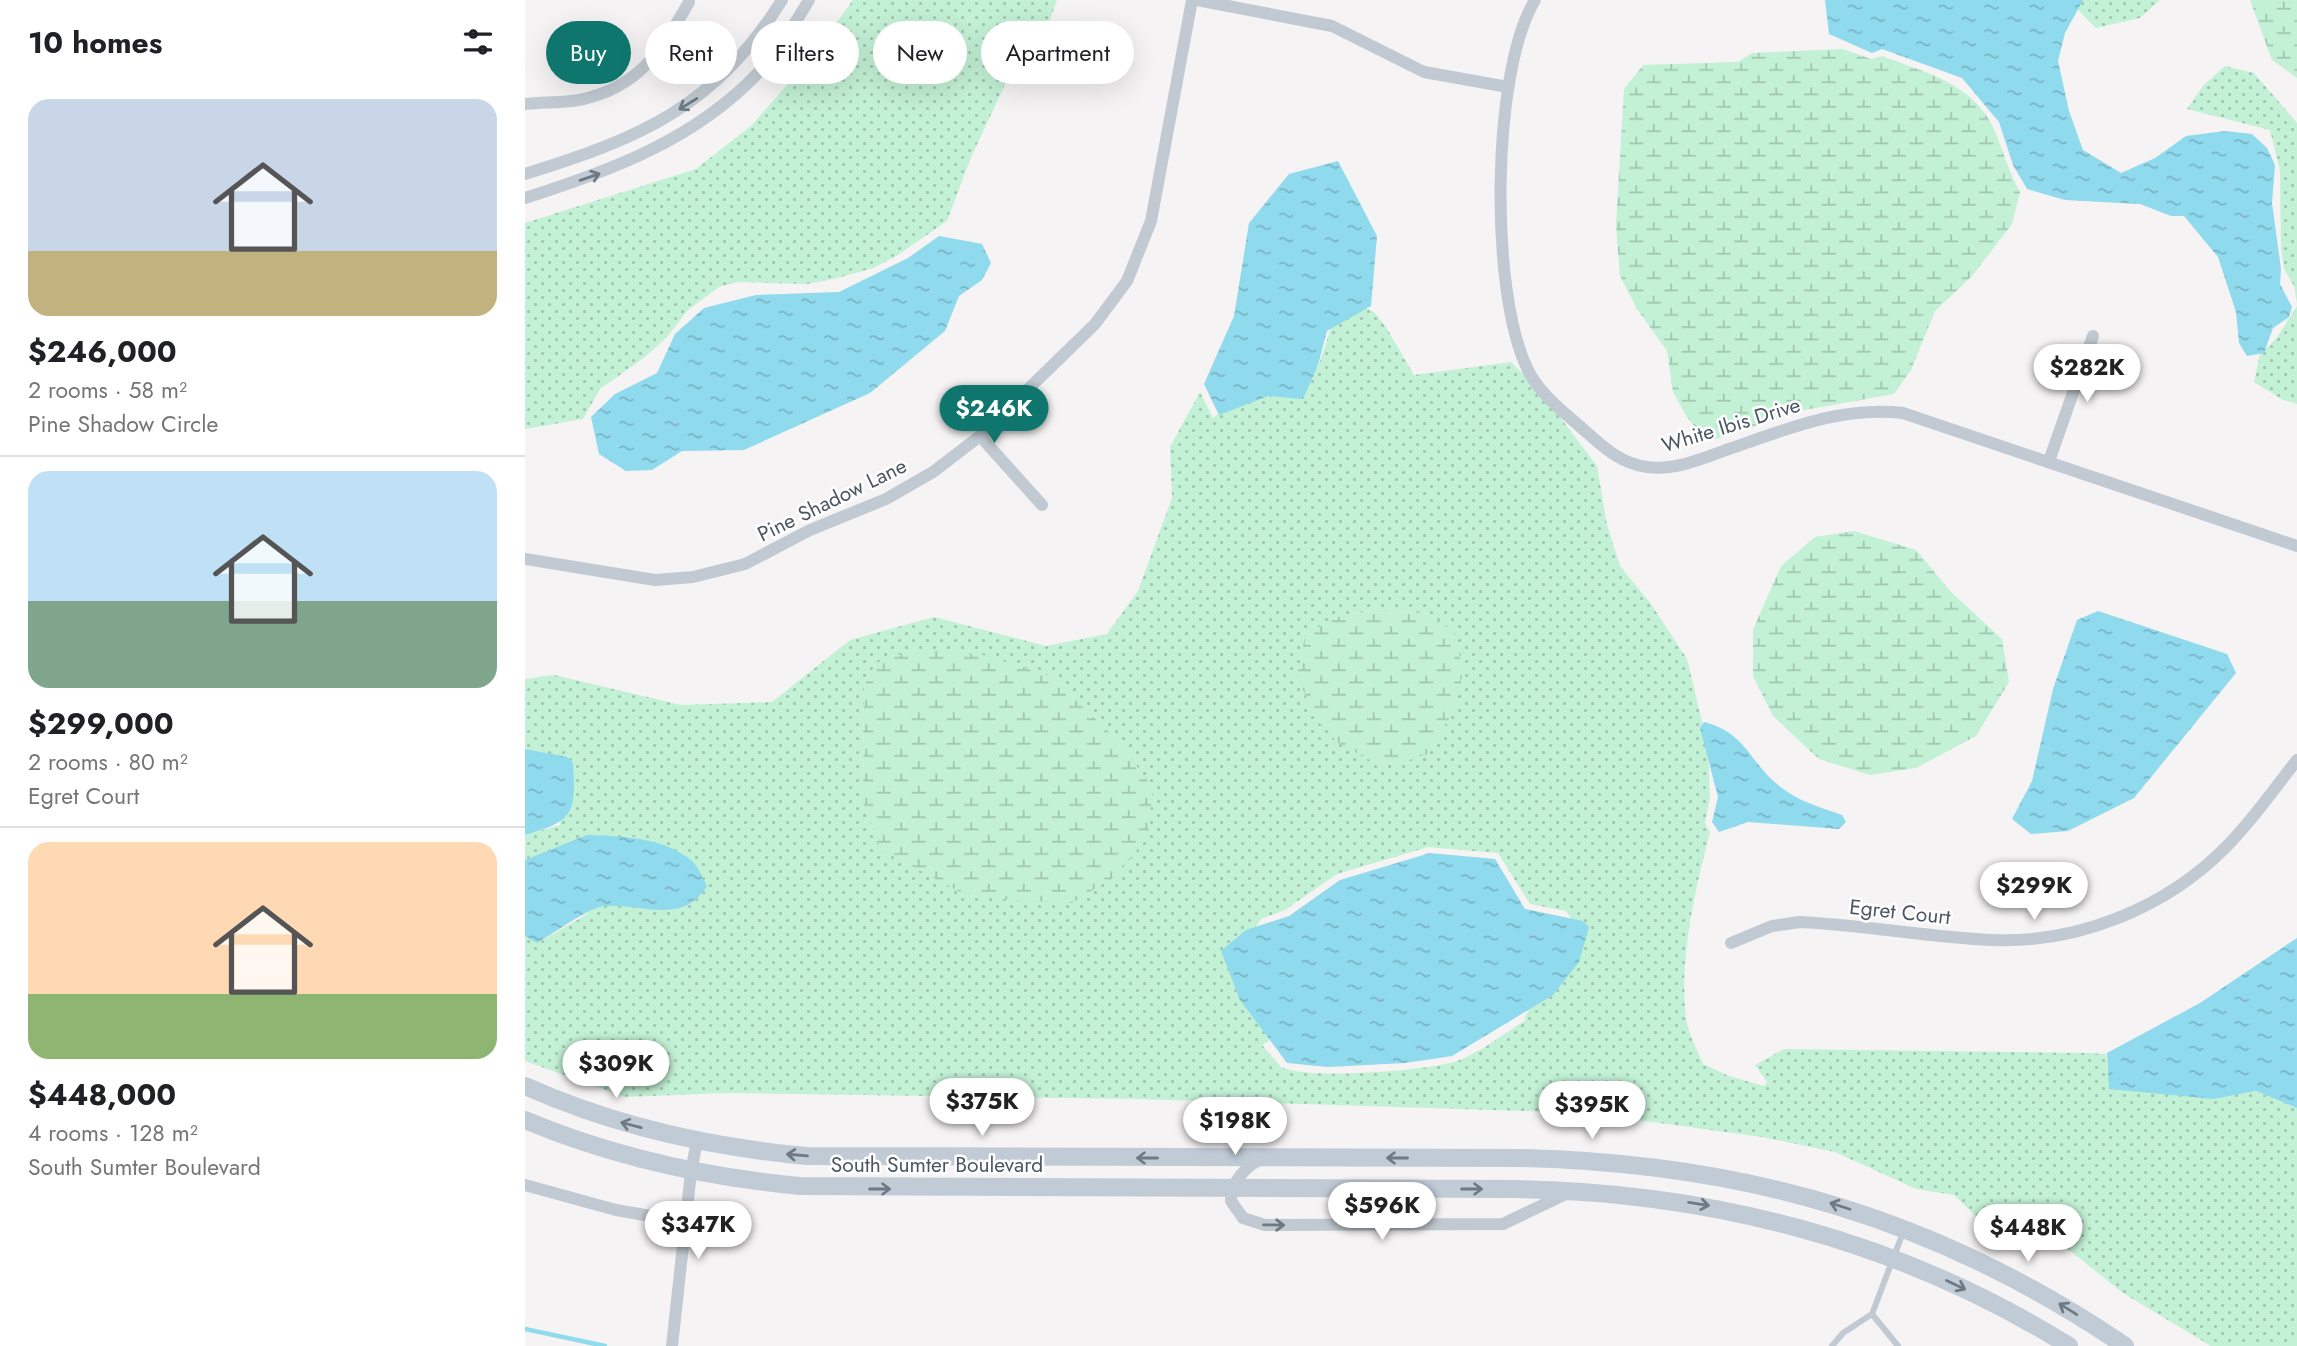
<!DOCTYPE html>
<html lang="en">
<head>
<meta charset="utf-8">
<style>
  body { margin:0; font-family:Jost,sans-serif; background:#f2f2f2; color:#202124; height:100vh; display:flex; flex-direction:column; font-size:26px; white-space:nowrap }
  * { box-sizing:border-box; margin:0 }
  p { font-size:23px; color:#757577 }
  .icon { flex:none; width:38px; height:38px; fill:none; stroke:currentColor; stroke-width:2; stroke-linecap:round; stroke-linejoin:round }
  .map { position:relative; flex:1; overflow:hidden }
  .details { display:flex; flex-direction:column; background:#fff; width:525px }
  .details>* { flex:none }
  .banner { position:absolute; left:21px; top:21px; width:665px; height:63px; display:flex; gap:14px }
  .price { position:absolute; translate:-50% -60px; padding:0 16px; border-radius:24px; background:#fff; color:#222; font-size:23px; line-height:46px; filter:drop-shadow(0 2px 4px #0008) }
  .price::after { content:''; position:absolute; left:50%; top:42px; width:21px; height:16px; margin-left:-10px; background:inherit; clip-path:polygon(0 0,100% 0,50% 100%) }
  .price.on { background:#0f766e; color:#fff }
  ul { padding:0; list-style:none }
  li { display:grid; align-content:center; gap:14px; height:371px; padding:0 28px }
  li+li { border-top:2px solid #e0e0e0 }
  li span { display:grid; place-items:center; height:217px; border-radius:21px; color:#555 }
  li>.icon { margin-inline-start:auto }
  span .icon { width:126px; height:126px; fill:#fffc; stroke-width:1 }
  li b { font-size:30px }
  h2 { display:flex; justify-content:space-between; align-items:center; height:84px; padding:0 28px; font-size:30px }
  .tag { padding:0 24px; border-radius:32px; background:#fff; box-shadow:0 7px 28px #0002; font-size:24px; line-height:63px }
  .tag.on { background:#0f766e; color:#fff }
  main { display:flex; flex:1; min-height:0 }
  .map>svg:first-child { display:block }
  .grass { fill:url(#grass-dots); fill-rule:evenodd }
  .wetland { fill:url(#wetland-marsh) }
  .water { fill:url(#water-ripples) }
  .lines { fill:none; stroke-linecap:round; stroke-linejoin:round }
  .stream { stroke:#90daee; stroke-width:4.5 }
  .lane { stroke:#c1cad2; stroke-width:6 }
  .street { stroke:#c1cad2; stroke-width:12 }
  .secondary { stroke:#c1cbd6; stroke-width:18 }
  .oneway { stroke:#6e7983 }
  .oneway2 { stroke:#6e7984 }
  .labels { text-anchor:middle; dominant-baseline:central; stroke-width:5; stroke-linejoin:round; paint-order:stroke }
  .street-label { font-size:21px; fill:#4a5661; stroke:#fff }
</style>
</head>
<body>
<main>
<section class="details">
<h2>10 homes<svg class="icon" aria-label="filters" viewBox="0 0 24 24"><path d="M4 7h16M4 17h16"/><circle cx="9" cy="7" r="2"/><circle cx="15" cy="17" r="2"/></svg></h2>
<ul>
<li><span style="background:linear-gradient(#c9d6e8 70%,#c2b280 0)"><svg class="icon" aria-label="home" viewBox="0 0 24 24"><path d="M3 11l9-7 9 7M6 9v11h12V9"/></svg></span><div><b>$246,000</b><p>2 rooms · 58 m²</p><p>Pine Shadow Circle</p></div></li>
<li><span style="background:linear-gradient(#bfe0f5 60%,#7fa58c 0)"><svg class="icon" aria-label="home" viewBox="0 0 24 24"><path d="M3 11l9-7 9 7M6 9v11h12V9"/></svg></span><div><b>$299,000</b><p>2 rooms · 80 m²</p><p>Egret Court</p></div></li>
<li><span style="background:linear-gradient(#ffd9b3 70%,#8fb573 0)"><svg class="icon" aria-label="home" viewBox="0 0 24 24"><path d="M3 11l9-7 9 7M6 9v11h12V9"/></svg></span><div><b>$448,000</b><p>4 rooms · 128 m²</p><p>South Sumter Boulevard</p></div></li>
</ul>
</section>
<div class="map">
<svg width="1772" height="1346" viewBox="0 0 1772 1346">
  <defs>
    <pattern id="grass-dots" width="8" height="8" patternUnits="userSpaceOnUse" patternTransform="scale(1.75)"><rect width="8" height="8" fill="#c3f1d5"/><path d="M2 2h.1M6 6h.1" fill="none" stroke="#a0c6b0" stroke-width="1.8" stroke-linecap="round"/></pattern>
    <pattern id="wetland-marsh" width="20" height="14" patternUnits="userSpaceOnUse" patternTransform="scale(1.75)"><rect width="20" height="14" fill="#c3f1d5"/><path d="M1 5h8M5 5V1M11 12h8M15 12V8" fill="none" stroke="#a0c6b0"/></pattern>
    <pattern id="water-ripples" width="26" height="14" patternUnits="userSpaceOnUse" patternTransform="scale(1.75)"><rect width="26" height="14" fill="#90daee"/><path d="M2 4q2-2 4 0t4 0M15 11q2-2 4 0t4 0" fill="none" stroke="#78b4c4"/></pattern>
  </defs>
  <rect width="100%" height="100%" fill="#f5f3f3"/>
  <g class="grass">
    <path d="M 328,0 L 532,0 L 524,22 L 486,72 L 446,157 L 422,221 L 373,255 L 348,268 L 309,279 L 282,284 L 213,282 L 194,287 L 163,310 L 142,337 L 120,357 L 75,389 L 58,419 L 0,429 L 0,223 L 171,169 L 227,125 L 285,59 Z"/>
    <path d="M 1548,0 L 1635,0 L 1615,18 L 1571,28 L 1547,4 Z"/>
    <path d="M 1700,66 L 1729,73 L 1772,123 L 1772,303 L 1769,286 L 1759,269 L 1756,249 L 1755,171 L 1745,130 L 1662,109 L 1678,86 Z"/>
    <path d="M 1772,306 L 1772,404 L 1758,400 L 1729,382 L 1735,354 L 1751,339 Z"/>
    <path d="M 841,308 L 849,312 L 861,327 L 889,375 L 986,362 L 1016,392 L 1072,466 L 1082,525 L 1095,566 L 1126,604 L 1162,659 L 1183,746 L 1185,797 L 1180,823 L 1185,832 C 1170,891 1154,957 1161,1018 C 1163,1033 1172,1049 1178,1064 L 1204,1076 L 1239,1086 L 1242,1082 L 1230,1065 L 1259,1049 L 1562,1053 L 1581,1054 L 1583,1075 L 1689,1099 L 1731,1091 L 1772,1108 L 1772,1346 L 1686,1346 L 1598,1293 L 1538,1245 L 1487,1237 L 1458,1223 L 1429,1195 L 1391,1189 L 1310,1152 L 1237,1137 L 1062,1113 L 615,1099 L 201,1093 L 100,1097 L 0,1061 L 0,933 L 16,941 L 59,916 L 143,849 L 108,837 L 29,850 L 0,860 L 0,835 L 35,825 L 42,758 L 0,749 L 0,679 L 29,675 L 156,705 L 247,702 L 325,640 L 409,617 L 521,646 L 582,634 L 613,591 L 647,498 L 645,447 L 675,392 L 688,418 L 700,408 L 793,367 L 810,316 ZM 853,609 L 905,614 L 806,618 ZM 351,663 L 338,802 L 339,686 ZM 903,847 L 973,853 L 1005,904 L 1041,911 L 1054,930 L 999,1018 L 1001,1020 C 979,1033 955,1053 932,1061 C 904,1071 780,1080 756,1067 L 737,1045 L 744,1041 L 730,928 L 736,919 L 760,910 L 812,874 Z"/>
  </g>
  <g class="wetland">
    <path d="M 1725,0 L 1772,0 L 1772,78 L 1747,60 Z"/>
    <path d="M 1318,49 L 1346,59 L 1357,56 C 1399,72 1447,83 1468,127 C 1478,149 1483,171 1495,192 L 1487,224 L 1447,276 L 1410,311 L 1386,370 L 1369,394 L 1274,411 L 1182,442 L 1162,417 L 1148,392 L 1142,351 L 1112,309 L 1095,276 L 1091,225 L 1099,89 L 1118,65 L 1213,62 L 1227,53 Z"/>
    <path d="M 1329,531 L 1391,550 L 1426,592 L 1477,639 L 1484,682 L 1451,736 L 1391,768 L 1345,775 L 1294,759 L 1248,716 L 1228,676 L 1228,630 L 1256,566 L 1290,537 Z"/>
    <path d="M 853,609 L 905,614 L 931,634 L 938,673 L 927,714 L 902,754 L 869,765 L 842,759 L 812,742 L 790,719 L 772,675 L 780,637 L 806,618 Z"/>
    <path d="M 388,649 L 458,655 L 526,676 L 594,742 L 628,788 L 623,836 L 592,875 L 547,903 L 484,900 L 435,892 L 355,849 L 338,802 L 339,686 L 351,663 Z"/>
  </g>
  <g class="water">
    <path d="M 1300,0 L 1558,0 L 1540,33 L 1533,61 L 1544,111 L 1558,150 L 1596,173 L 1630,158 L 1661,136 L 1700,131 L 1727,134 L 1742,148 L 1750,165 L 1747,203 L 1756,269 L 1755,284 L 1767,307 L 1764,317 L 1748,328 L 1739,353 L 1722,356 L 1714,343 L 1711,312 L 1693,257 L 1659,216 L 1646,216 L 1615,204 L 1540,200 L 1502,189 L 1488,165 L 1474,122 L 1437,78 L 1357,49 L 1347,53 L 1304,34 Z"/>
    <path d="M 813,161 L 852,236 L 846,306 L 802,331 L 793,365 L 778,399 L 743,396 L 694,415 L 679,384 L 709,316 L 724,223 L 764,174 Z"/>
    <path d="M 414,236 L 457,244 L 466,263 L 457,280 L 434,296 L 420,331 L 345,393 L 219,450 L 157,451 L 127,470 L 101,471 L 74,454 L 66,417 L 90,394 L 132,373 L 150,334 L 179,308 L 231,295 L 314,292 L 383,258 Z"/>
    <path d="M 1573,611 L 1702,654 L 1711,673 L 1609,798 L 1543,831 L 1506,834 L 1487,819 L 1507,781 L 1528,689 L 1552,620 Z"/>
    <path d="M 1179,722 C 1223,733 1224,764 1257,788 C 1273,801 1297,808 1317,815 L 1321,822 L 1314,829 L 1223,822 L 1194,832 L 1187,822 L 1193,797 L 1175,728 Z"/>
    <path d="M 0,749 L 42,757 L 48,763 C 51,814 49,821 0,835 Z"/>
    <path d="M 62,835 C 96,836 141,837 168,862 C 174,868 178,879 182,886 C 157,926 117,903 80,906 C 64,907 28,934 12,943 L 0,936 L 0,860 Z"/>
    <path d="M 905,853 L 970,859 L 1000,909 L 1058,921 L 1064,927 L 1054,962 L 1028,995 L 927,1056 L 880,1063 L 803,1067 L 762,1063 L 715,1000 L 696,951 L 721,930 L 764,916 L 815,880 Z"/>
    <path d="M 1772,938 L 1772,1108 L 1731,1091 L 1689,1099 L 1584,1089 L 1582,1053 L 1675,1003 Z"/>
  </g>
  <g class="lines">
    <path class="stream" d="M 0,1329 L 80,1346"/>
    <g class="lane">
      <path d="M 1347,1314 L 1373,1346"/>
      <path d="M 1307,1346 L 1318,1333 L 1347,1314 L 1379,1230"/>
    </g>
    <g class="street">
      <path d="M 672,0 L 807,26 L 899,72 L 983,87"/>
      <path d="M 1010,0 C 966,73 965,291 1002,368 C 1013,393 1039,412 1059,430 C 1078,447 1096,464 1122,467 C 1150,471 1178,458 1204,449 C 1262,429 1316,406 1378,413 L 1772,546"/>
      <path d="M 0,104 C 18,102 36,103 54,100 C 114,88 136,51 164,2"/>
      <path d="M 0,174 C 116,138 190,107 257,0"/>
      <path d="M 0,198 C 85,171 169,140 232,74 C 252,53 269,25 284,0"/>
      <path d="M 455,436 L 517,505"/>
      <path d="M 1524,461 L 1568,336"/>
      <path d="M 0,559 L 130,580 L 168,577 L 220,564 L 285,530 L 361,499 L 408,472 L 455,436 L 570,324 L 602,281 L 626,221 L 667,0"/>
      <path d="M 1206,943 L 1247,926 L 1275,922 C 1339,925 1402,937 1466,940 C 1552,944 1641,908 1701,847 C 1727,821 1749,789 1772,760"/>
      <path d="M 739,1158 C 721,1165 706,1182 706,1201 L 718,1218 L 740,1225 L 978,1224 L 1045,1192"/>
      <path d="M 0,1185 L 91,1210 L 160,1222"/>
      <path d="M 147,1346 L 166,1172 L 172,1141"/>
    </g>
    <g class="secondary">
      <path d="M 0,1086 C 89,1126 184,1147 281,1156 L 994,1158 C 1220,1163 1412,1218 1600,1346"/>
      <path d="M 0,1120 C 88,1157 180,1177 275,1186 L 990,1189 C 1187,1192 1376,1241 1544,1346"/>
    </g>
  </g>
  <defs><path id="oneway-shaft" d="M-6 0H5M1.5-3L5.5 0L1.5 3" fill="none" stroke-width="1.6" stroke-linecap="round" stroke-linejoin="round" transform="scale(1.75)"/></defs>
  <g class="oneway">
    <use href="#oneway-shaft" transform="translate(163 104) rotate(148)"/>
    <use href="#oneway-shaft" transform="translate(65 177) rotate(-19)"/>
    <use href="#oneway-shaft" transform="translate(749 1225) rotate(1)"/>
  </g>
  <g class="oneway2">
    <use href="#oneway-shaft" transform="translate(106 1125) rotate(-165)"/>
    <use href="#oneway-shaft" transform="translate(272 1155) rotate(-175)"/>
    <use href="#oneway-shaft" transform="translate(622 1158) rotate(-180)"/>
    <use href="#oneway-shaft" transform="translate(872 1158) rotate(-180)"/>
    <use href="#oneway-shaft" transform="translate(355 1189)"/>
    <use href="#oneway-shaft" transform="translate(947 1189)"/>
    <use href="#oneway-shaft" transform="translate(1174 1204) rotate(9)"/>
    <use href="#oneway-shaft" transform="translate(1315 1206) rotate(-162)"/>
    <use href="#oneway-shaft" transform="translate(1431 1285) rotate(25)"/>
    <use href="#oneway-shaft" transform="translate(1543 1309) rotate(-148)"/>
  </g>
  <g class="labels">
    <g class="street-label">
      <text transform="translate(1206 425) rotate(-17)">White Ibis Drive</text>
      <text transform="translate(307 500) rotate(-26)">Pine Shadow Lane</text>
      <text transform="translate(1375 912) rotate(6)">Egret Court</text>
      <text x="412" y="1165">South Sumter Boulevard</text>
    </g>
  </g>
</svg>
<b class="price" style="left:1562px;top:404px">$282K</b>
<b class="price on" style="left:469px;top:445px">$246K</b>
<b class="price" style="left:1509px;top:922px">$299K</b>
<b class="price" style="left:91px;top:1100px">$309K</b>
<b class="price" style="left:457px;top:1138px">$375K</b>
<b class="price" style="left:1067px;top:1141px">$395K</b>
<b class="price" style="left:710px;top:1157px">$198K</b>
<b class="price" style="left:857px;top:1242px">$596K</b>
<b class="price" style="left:173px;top:1261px">$347K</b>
<b class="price" style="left:1503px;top:1264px">$448K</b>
<div class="banner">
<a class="tag on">Buy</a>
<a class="tag">Rent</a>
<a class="tag">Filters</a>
<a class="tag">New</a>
<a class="tag">Apartment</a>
</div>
</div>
</main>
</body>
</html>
